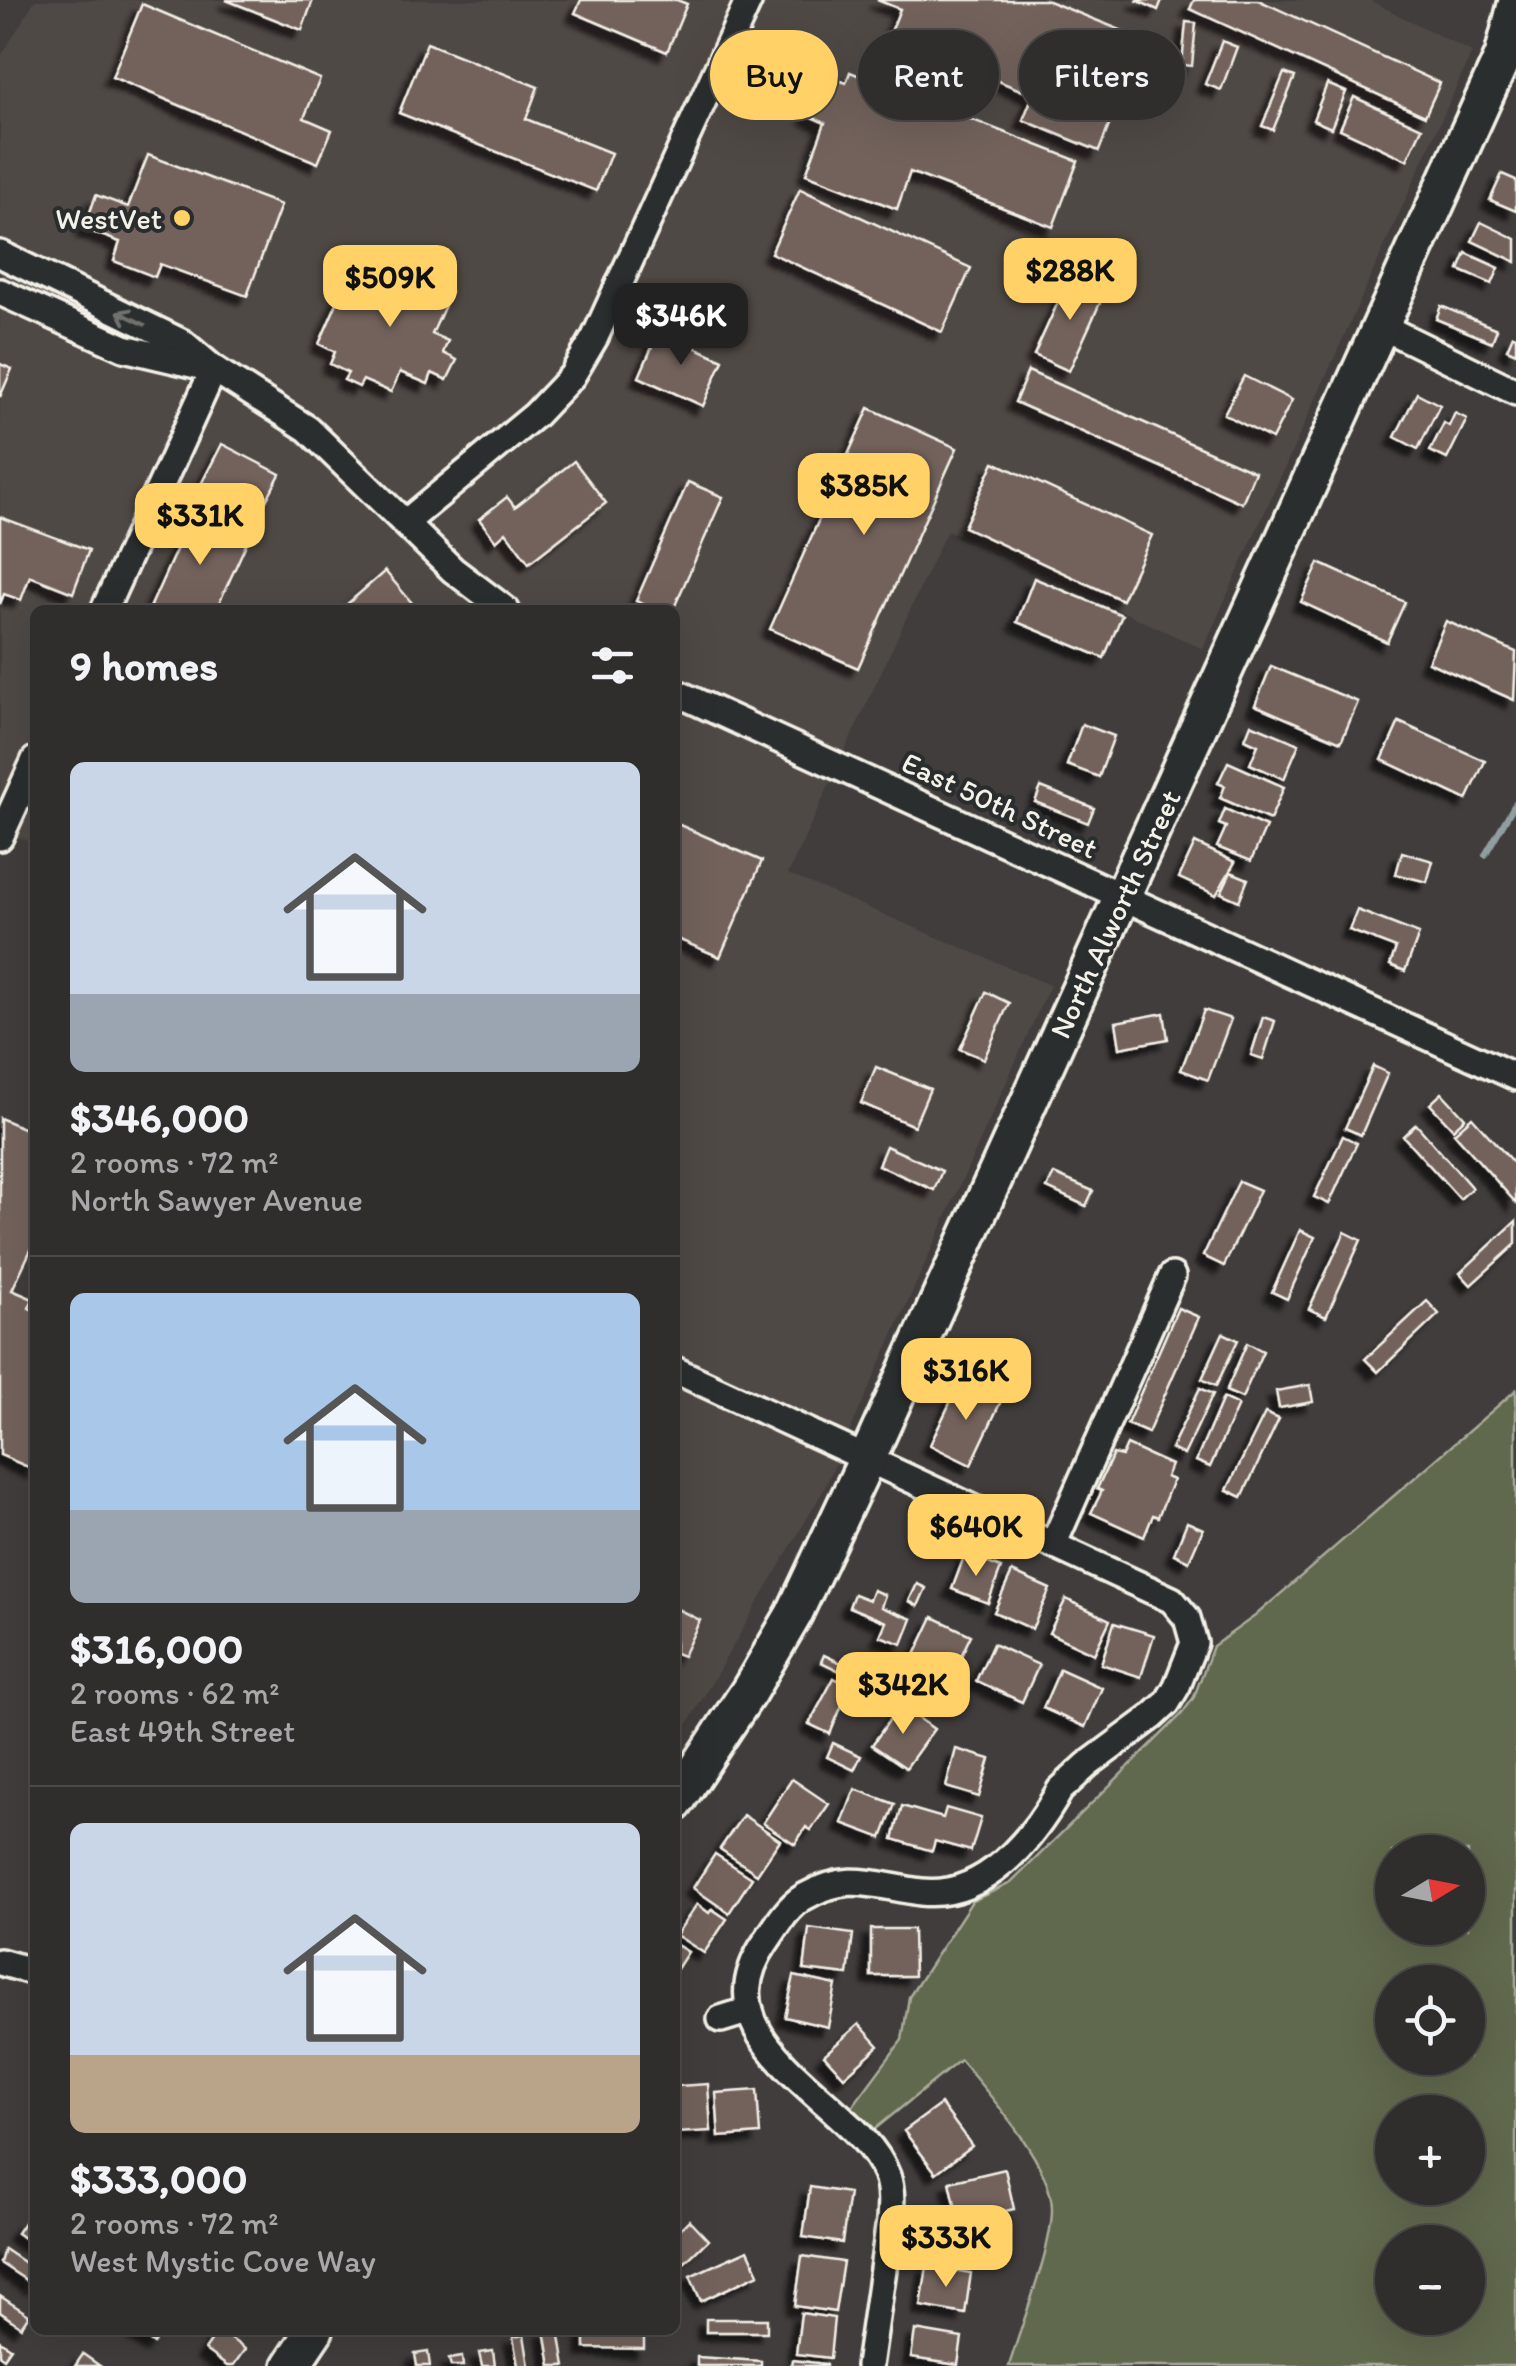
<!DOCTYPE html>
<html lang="en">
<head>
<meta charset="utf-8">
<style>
  body { margin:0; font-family:Itim,sans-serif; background:#3c3a39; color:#f1f3f6; height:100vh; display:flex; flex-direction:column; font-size:38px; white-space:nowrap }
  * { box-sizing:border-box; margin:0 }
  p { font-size:32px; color:#a8a8aa }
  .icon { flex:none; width:55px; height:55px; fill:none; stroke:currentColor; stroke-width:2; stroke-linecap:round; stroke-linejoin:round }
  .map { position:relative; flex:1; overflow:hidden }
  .drawer { position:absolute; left:30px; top:605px; width:650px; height:1730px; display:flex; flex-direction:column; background:#302e2d; border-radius:15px; box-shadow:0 10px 40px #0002,0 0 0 2px #4b4a49 }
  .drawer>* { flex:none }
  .banner { position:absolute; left:710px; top:30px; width:655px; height:90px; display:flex; gap:20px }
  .needle { width:65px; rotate:80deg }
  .controls { position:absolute; left:1375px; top:1835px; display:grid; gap:20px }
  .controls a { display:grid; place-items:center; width:110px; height:110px; border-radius:50%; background:#302e2d; box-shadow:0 10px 40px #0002,0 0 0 2px #4b4a49; font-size:50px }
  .price { position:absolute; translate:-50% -85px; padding:0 22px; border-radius:20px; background:#ffd166; color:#111; font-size:32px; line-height:65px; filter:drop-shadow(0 2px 5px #0008) }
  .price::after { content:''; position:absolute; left:50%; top:60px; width:30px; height:22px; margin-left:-15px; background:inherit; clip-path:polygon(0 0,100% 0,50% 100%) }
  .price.current { background:#222; color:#fff }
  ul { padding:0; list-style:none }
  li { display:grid; align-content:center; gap:20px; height:530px; padding:0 40px }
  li+li { border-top:2px solid #4b4a49 }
  li span { display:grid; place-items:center; height:310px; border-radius:15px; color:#555 }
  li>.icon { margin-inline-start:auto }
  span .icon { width:180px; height:180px; fill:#fffc; stroke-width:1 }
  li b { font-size:42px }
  h2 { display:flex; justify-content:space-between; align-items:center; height:120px; padding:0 40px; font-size:42px }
  .chip { padding:0 35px; border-radius:45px; background:#302e2d; box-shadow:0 10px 40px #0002,0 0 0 2px #4b4a49; font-size:35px; line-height:90px }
  .chip.current { background:#ffd166; color:#111 }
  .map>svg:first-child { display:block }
  .built { fill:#4f4845 }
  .green { fill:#61674d; stroke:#aaac9a; stroke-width:2.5; fill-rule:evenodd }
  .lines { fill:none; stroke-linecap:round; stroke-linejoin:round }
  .stream { stroke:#909ea1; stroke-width:6 }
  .building { fill:#73625b; stroke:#f4f1e8; stroke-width:2.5; filter:url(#shadow) }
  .street-casing { stroke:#f4f1e8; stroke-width:32 }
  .secondary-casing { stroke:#f4f1e8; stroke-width:42 }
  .street { stroke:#2a2d2e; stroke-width:25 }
  .secondary { stroke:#2a2d2e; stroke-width:35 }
  .oneway { stroke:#71726f }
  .poi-dot { fill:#ffd166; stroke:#2a2d2e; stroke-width:4 }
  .labels { text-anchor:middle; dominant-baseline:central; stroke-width:8; stroke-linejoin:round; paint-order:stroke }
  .poi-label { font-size:30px; fill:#f4f1e8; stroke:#2a2d2e; text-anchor:end }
  .street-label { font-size:30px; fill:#f4f1e8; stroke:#2a2d2e }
</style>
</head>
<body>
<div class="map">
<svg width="1516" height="2366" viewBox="0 0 1516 2366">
  <defs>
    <filter id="shadow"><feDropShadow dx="-8" dy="8" stdDeviation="2.5" flood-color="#0009"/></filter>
  </defs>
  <rect width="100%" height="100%" fill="#403d3c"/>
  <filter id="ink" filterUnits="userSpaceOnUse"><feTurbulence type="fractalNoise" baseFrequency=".01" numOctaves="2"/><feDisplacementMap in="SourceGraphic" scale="20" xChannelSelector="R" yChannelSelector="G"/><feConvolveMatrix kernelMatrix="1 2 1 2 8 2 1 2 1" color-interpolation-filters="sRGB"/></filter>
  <g filter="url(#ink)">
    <path class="built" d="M 35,0 L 1369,0 L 1472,52 L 1203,649 L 947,530 L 788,874 L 1050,985 L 823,1491 L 687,1725 L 675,1720 L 675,610 L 35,610 L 35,844 L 0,829 L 0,58 Z"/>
    <path class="green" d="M 1516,1390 L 1516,2366 L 1009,2366 C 1021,2325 1052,2249 1052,2209 C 1052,2164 989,2094 960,2060 L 875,2129 L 852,2107 L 902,2040 L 909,1997 L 972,1901 L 1011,1883 L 1181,1715 L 1194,1697 L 1213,1646 L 1255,1616 ZM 1392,1852 L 1468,1852 L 1468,1928 L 1392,1928 ZM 1392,1982 L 1468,1982 L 1468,2058 L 1392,2058 ZM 1392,2112 L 1468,2112 L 1468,2188 L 1392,2188 ZM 1392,2242 L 1468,2242 L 1468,2318 L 1392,2318 Z"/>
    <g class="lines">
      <path class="stream" d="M 1485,855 L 1516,802"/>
    </g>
    <g class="building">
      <path d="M 226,0 L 313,0 L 302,30 Z"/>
      <path d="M 581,0 L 677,0 L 687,4 L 667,52 L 575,13 Z"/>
      <path d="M 877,0 L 1046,0 L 1143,39 L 1099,151 L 1023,120 L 1033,95 L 889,37 L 900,9 Z"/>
      <path d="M 1136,0 L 1162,0 L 1158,10 Z"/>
      <path d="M 1194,0 L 1258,0 L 1440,83 L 1425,116 L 1190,9 Z"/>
      <path d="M 142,4 L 320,79 L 304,118 L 332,130 L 318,163 L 112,77 Z"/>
      <path d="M 1186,22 L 1196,23 L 1192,66 L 1182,65 Z"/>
      <path d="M 1222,41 L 1237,47 L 1221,90 L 1205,84 Z"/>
      <path d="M 427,43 L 538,87 L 526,119 L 611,153 L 596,191 L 399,113 Z"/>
      <path d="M 850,72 L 1078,161 L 1053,227 L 910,172 L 897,209 L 806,174 L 825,123 L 807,115 L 822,74 L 846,83 Z"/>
      <path d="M 1284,73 L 1295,77 L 1273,130 L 1262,126 Z"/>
      <path d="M 1327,84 L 1346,92 L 1331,128 L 1313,120 Z"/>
      <path d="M 1354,97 L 1422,128 L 1407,160 L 1340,129 Z"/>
      <path d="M 148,155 L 281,205 L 247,296 L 160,264 L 155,277 L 114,261 L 120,242 L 84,229 L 96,195 L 128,207 Z"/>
      <path d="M 1502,174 L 1516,180 L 1516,211 L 1490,200 Z"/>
      <path d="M 800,189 L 971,268 L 942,332 L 771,253 Z"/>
      <path d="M 1481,222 L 1516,239 L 1516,262 L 1472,241 Z"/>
      <path d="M 1466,253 L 1499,268 L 1492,284 L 1459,270 Z"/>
      <path d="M 378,259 L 451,292 L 432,334 L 448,341 L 443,353 L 457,360 L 447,380 L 432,373 L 428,384 L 400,372 L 391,392 L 363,380 L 359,387 L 344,380 L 348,373 L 330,364 L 335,352 L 319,344 L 341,294 L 359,302 Z"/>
      <path d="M 1070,276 L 1105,292 L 1069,371 L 1034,355 Z"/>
      <path d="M 1441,306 L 1497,329 L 1492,342 L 1436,319 Z"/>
      <path d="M 659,331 L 723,360 L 703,406 L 639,377 Z"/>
      <path d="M 1513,335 L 1516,336 L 1516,353 L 1507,349 Z"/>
      <path d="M 0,364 L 12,369 L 0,397 Z"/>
      <path d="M 1028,371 L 1255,472 L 1242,503 L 1015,402 Z"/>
      <path d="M 1244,376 L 1292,400 L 1272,439 L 1224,414 Z"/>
      <path d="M 1417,393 L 1440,405 L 1418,449 L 1395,437 Z"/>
      <path d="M 869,408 L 957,448 L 858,668 L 770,629 Z"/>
      <path d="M 1455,413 L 1467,419 L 1447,459 L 1430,451 L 1444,423 L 1449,426 Z"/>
      <path d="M 222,444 L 280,474 L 253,526 L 195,496 Z"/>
      <path d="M 574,461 L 606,503 L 529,563 L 506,532 L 496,541 L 479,519 L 507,497 L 515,507 Z"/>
      <path d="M 994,462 L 1152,535 L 1122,600 L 964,527 Z"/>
      <path d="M 688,482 L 723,497 L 673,610 L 657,610 L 636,601 Z"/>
      <path d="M 192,515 L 248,540 L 216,610 L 149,610 Z"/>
      <path d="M 0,517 L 89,550 L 73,593 L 30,576 L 21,600 L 4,594 L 0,604 Z"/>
      <path d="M 1319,563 L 1405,602 L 1387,642 L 1301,602 Z"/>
      <path d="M 385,571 L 418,610 L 348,610 L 345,606 Z"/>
      <path d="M 1034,578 L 1122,615 L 1104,658 L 1017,622 Z"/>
      <path d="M 1446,621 L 1516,652 L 1514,700 L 1428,662 Z"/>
      <path d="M 1271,666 L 1358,702 L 1341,742 L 1255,705 Z"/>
      <path d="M 1399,722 L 1485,761 L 1467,800 L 1382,760 Z"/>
      <path d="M 1082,724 L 1114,736 L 1099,777 L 1067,765 Z"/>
      <path d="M 1251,724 L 1299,744 L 1284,779 L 1250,764 L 1258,745 L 1245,739 Z"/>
      <path d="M 1228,762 L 1284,787 L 1270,820 L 1220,798 L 1225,786 L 1218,783 Z"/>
      <path d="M 1041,787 L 1094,808 L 1088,823 L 1035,802 Z"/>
      <path d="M 1225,809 L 1266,827 L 1251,861 L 1217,847 L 1226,827 L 1219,824 Z"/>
      <path d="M 675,823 L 762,861 L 720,957 L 675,938 Z"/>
      <path d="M 1195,843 L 1235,862 L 1216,895 L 1179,878 Z"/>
      <path d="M 1402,852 L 1433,861 L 1427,882 L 1396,874 Z"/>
      <path d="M 1231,872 L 1248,879 L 1239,901 L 1221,893 Z"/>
      <path d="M 1357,910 L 1419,934 L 1405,971 L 1390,965 L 1396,948 L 1349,930 Z"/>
      <path d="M 986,992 L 1009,1003 L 984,1059 L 960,1049 Z"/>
      <path d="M 1204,1010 L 1231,1019 L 1208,1080 L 1181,1070 Z"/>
      <path d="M 1164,1013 L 1168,1039 L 1120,1048 L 1116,1022 Z"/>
      <path d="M 1263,1017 L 1275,1021 L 1263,1059 L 1251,1055 Z"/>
      <path d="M 1373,1066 L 1388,1073 L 1361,1135 L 1345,1128 Z"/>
      <path d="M 876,1067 L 930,1089 L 914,1126 L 861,1103 Z"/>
      <path d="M 1442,1093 L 1465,1118 L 1453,1129 L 1430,1104 Z"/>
      <path d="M 1472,1117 L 1516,1166 L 1516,1203 L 1454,1133 Z"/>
      <path d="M 0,1118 L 35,1133 L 35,1241 L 12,1290 L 33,1299 L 29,1308 L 35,1311 L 35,1470 L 0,1455 Z"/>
      <path d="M 1416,1124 L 1472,1188 L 1460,1199 L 1403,1136 Z"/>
      <path d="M 1343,1136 L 1357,1143 L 1329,1204 L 1314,1197 Z"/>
      <path d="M 886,1146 L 942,1171 L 934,1190 L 878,1165 Z"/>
      <path d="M 1054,1174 L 1093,1191 L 1086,1206 L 1047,1188 Z"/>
      <path d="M 1239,1181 L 1260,1190 L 1224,1266 L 1203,1256 Z"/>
      <path d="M 1516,1221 L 1516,1244 L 1471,1285 L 1460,1273 Z"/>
      <path d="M 1300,1230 L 1315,1237 L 1287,1299 L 1272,1292 Z"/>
      <path d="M 1345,1232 L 1361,1240 L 1326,1317 L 1309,1309 Z"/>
      <path d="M 1427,1301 L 1439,1314 L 1378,1372 L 1365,1359 Z"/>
      <path d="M 1178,1308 L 1199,1317 L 1148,1433 L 1127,1424 Z"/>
      <path d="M 1223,1333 L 1238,1340 L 1216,1386 L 1202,1379 Z"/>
      <path d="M 1247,1343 L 1263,1351 L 1242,1398 L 1226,1391 Z"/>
      <path d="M 960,1382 L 1001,1401 L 971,1465 L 930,1445 Z"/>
      <path d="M 1310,1385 L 1313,1402 L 1279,1408 L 1276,1391 Z"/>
      <path d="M 1200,1388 L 1213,1394 L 1184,1455 L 1171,1449 Z"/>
      <path d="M 1223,1398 L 1238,1405 L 1210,1467 L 1196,1461 Z"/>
      <path d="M 1265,1413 L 1279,1419 L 1242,1497 L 1227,1490 Z"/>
      <path d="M 1127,1445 L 1171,1465 L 1166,1477 L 1173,1480 L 1158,1517 L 1153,1515 L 1144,1537 L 1091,1513 L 1102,1491 L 1097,1489 L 1113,1454 L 1122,1456 Z"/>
      <path d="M 1187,1522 L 1203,1529 L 1189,1561 L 1174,1554 Z"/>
      <path d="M 965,1554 L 1001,1568 L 988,1603 L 952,1589 Z"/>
      <path d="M 1012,1572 L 1050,1589 L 1032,1629 L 994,1612 Z"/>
      <path d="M 917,1584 L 926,1588 L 918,1606 L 909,1601 Z"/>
      <path d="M 873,1590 L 885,1595 L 881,1607 L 912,1619 L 902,1644 L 880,1636 L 886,1622 L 849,1607 L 854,1594 L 869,1600 Z"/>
      <path d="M 1066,1599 L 1110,1620 L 1094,1654 L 1049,1633 Z"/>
      <path d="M 675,1608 L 700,1620 L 683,1656 L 675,1653 Z"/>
      <path d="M 933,1617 L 971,1635 L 952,1675 L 914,1657 Z"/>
      <path d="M 1114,1623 L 1154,1635 L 1141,1677 L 1101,1664 Z"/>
      <path d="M 993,1644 L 1039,1665 L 1022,1702 L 976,1681 Z"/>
      <path d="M 824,1655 L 850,1667 L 846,1674 L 821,1662 Z"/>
      <path d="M 856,1669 L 877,1679 L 873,1687 L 853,1678 Z"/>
      <path d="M 1060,1669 L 1102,1688 L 1085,1727 L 1043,1708 Z"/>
      <path d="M 834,1678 L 850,1686 L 830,1734 L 809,1724 Z"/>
      <path d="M 900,1705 L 934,1729 L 906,1768 L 872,1745 Z"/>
      <path d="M 833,1743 L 861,1756 L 854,1770 L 827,1757 Z"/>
      <path d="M 956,1749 L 990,1759 L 979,1797 L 946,1787 Z"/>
      <path d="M 792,1779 L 829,1804 L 811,1830 L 806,1827 L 795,1844 L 763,1823 Z"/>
      <path d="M 855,1789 L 895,1804 L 882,1838 L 842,1823 Z"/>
      <path d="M 902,1806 L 943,1818 L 946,1808 L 981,1818 L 971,1851 L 935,1841 L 932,1851 L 893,1839 Z"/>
      <path d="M 743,1815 L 780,1840 L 757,1874 L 720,1849 Z"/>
      <path d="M 715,1854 L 752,1878 L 729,1913 L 693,1888 Z"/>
      <path d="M 697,1904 L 709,1913 L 712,1909 L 727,1919 L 704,1953 L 676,1935 Z"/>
      <path d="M 809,1928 L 853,1934 L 848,1975 L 804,1970 Z"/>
      <path d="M 871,1929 L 913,1929 L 914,1976 L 871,1976 Z"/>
      <path d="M 675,1944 L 688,1952 L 675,1972 Z"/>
      <path d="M 794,1976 L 836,1985 L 828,2027 L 785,2017 Z"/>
      <path d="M 859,2024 L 879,2046 L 844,2077 L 824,2055 Z"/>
      <path d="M 708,2084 L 711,2131 L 675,2133 L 678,2086 Z"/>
      <path d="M 757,2090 L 760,2134 L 719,2137 L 716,2093 Z"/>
      <path d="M 941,2104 L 972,2146 L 936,2173 L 904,2131 Z"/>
      <path d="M 1005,2169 L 1014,2209 L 959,2222 L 950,2182 Z"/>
      <path d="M 810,2187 L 849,2193 L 842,2243 L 803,2237 Z"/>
      <path d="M 689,2220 L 708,2240 L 677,2270 L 675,2234 Z"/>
      <path d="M 934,2220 L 979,2227 L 973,2266 L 928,2259 Z"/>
      <path d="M 25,2221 L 35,2228 L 35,2246 L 17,2233 Z"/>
      <path d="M 4,2249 L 35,2270 L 35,2286 L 0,2263 Z"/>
      <path d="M 748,2250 L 759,2274 L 701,2301 L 690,2276 Z"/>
      <path d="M 802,2256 L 843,2262 L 835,2312 L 795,2306 Z"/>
      <path d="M 927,2266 L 971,2273 L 965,2314 L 921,2306 Z"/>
      <path d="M 0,2296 L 29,2315 L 21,2327 L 0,2312 Z"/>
      <path d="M 801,2313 L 834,2318 L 830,2358 L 796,2354 Z"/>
      <rect x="706" y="2319" width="61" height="13"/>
      <path d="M 135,2330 L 164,2330 L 154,2344 Z"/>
      <path d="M 219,2330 L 245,2349 L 233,2366 L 227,2366 L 205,2350 Z"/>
      <path d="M 545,2330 L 559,2330 L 565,2366 L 551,2366 Z"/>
      <path d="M 585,2330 L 644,2330 L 644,2349 L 585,2348 Z"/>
      <path d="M 915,2330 L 962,2338 L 958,2365 L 911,2358 Z"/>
      <path d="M 524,2335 L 529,2366 L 518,2366 L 513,2337 Z"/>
      <path d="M 0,2341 L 11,2348 L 4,2358 L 0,2355 Z"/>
      <path d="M 493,2351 L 495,2366 L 482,2366 L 479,2353 Z"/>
      <path d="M 428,2352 L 430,2366 L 417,2366 L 415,2354 Z"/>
      <path d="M 83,2354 L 100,2366 L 75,2366 Z"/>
      <path d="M 462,2357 L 463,2366 L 451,2366 L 449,2359 Z"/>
      <path d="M 697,2357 L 761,2361 L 761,2366 L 697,2366 Z"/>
      <path d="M 792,2360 L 826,2364 L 826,2366 L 791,2366 Z"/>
    </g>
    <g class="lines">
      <g class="street-casing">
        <g id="street">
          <path d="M 0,254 L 183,343 L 214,369 L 308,429 L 453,570 L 506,610"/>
          <path d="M 0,292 L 124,348 L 209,368"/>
          <path d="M 1381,326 L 1516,392"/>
          <path d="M 405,523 L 535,415 L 572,376 L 595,337 L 749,0"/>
          <path d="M 104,610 L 214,369"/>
          <path d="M 675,692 L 1516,1077"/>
          <path d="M 0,837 L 35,760"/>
          <path d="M 675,1370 L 1172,1600 L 1187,1618 L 1194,1643 L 1177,1686 L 1167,1703 L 1152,1717 L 1087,1765 L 1060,1790 C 1032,1840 984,1899 921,1892 C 874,1886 850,1871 804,1897 C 787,1907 776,1927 765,1943 C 694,2047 860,2100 887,2176 C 892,2190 891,2206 890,2221 L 869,2366"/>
          <path d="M 1053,1545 L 1172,1276"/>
          <path d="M 0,1962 L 35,1972"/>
          <path d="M 721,2019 L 750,2010"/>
        </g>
      </g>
      <g class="secondary-casing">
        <g id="secondary">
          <path d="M 675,1803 L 749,1691 L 794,1614 L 867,1459 L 1503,56 L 1516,5"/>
          <path d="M 291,2366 L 315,2330"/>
        </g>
      </g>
      <use href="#street" class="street"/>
      <use href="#secondary" class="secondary"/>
    </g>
    <defs><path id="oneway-shaft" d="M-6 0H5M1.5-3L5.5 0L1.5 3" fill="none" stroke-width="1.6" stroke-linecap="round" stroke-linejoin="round" transform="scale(2.5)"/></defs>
    <use class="oneway" href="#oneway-shaft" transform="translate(131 318) rotate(-154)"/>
  </g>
  <circle class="poi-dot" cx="182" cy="218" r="10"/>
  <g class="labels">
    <g class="poi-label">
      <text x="162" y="218">WestVet</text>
    </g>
    <g class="street-label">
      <text transform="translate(1000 805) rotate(25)">East 50th Street</text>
      <text transform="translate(1115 914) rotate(-65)">North Alworth Street</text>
    </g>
  </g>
</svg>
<div class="controls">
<a><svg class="needle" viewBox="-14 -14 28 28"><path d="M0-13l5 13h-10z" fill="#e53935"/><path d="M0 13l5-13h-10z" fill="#a8a8aa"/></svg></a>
<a><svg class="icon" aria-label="locate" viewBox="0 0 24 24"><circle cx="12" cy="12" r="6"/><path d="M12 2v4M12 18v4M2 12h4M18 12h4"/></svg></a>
<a>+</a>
<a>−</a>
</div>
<b class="price" style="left:1070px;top:323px">$288K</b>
<b class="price" style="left:390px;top:330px">$509K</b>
<b class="price current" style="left:681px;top:368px">$346K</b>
<b class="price" style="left:864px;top:538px">$385K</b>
<b class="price" style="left:200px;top:568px">$331K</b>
<b class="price" style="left:966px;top:1423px">$316K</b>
<b class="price" style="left:976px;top:1579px">$640K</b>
<b class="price" style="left:903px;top:1737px">$342K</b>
<b class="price" style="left:946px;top:2290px">$333K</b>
<div class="banner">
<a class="chip current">Buy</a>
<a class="chip">Rent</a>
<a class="chip">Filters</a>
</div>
<section class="drawer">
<h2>9 homes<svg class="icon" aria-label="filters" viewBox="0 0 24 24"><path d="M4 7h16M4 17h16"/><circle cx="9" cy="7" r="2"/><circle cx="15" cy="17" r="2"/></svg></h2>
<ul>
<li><span style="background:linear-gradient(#c9d6e8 75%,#9aa5b1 0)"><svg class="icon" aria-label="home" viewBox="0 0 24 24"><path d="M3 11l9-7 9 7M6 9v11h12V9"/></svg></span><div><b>$346,000</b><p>2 rooms · 72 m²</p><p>North Sawyer Avenue</p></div></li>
<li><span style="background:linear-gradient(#a9c7e8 70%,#9aa5b1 0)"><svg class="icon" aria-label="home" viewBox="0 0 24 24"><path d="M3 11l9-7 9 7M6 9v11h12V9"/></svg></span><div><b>$316,000</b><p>2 rooms · 62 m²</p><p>East 49th Street</p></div></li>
<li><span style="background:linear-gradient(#c9d6e8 75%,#b9a48a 0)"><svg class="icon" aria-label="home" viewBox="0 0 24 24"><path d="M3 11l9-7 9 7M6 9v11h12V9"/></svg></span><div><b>$333,000</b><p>2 rooms · 72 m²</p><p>West Mystic Cove Way</p></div></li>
</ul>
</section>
</div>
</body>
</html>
